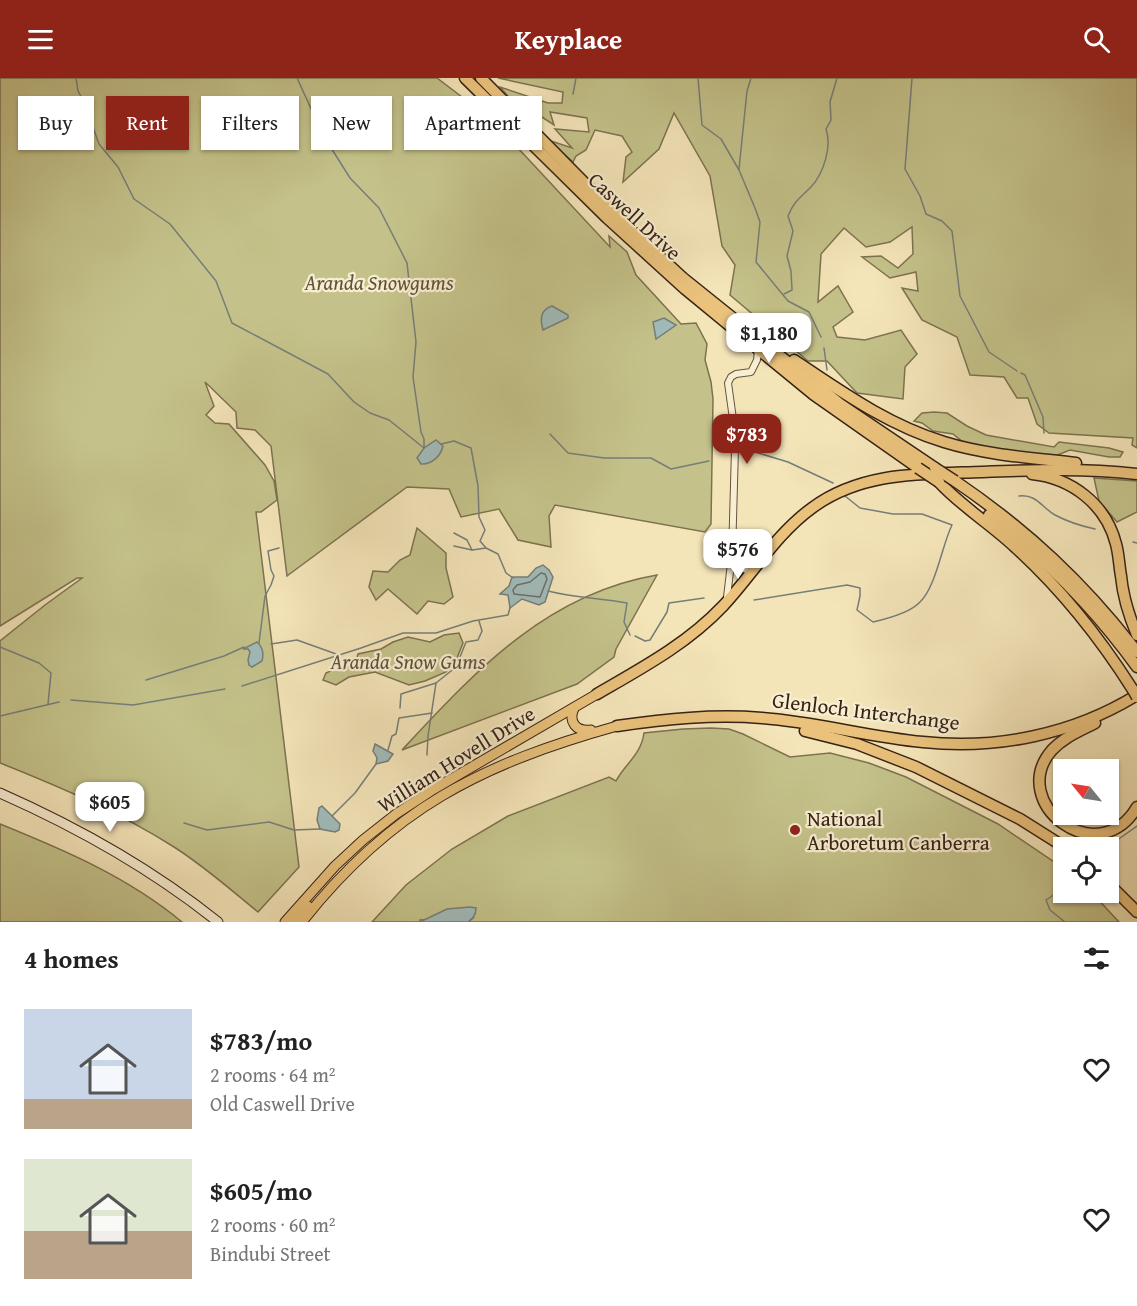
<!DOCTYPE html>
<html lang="en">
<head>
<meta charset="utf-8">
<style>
  body { margin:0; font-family:"Gentium Book Plus",serif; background:#f6f6f6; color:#222; height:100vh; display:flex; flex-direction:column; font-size:22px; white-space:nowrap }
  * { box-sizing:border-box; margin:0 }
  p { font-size:20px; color:#767676 }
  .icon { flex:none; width:33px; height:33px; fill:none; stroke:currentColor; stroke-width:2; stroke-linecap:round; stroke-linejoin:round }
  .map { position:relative; height:844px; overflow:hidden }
  .panel { display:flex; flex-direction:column; background:#fff; flex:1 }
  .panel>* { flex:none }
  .banner { position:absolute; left:18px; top:18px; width:600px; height:54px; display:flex; gap:12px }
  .needle { width:39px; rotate:300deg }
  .controls { position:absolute; left:1053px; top:681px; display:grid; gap:12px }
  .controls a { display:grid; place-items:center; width:66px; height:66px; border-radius:0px; background:#fff; box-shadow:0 2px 4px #0004; font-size:30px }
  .price { position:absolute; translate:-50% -51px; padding:0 14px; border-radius:12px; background:#fff; color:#222; font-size:20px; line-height:39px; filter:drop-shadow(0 2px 3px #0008) }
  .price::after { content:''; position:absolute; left:50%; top:36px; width:18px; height:14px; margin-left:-9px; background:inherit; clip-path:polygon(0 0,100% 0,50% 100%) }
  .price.active { background:#8f2418; color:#fff }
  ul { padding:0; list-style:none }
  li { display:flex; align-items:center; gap:18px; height:150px; padding:0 24px }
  li span { display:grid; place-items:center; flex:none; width:168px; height:120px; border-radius:0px; color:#555 }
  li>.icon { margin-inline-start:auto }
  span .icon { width:72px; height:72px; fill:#fffc; stroke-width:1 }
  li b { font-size:26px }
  h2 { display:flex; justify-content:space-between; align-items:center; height:72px; padding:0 24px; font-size:26px }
  .chip { padding:0 21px; border-radius:0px; background:#fff; box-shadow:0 2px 4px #0004; font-size:21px; line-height:54px }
  .chip.active { background:#8f2418; color:#fff }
  header { display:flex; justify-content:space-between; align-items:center; height:78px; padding:0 24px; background:#8f2418; color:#fff; font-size:27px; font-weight:600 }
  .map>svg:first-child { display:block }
  .green { fill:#c4c28a; stroke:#7d7250; stroke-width:1.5 }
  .water { fill:#a1bcbb; stroke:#767e79; stroke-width:1.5 }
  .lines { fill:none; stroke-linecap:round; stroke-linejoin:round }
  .shore { stroke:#6c6f68; stroke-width:1.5 }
  .stream { stroke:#767e79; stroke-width:1.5 }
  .minor-casing { stroke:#66533e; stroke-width:8 }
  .secondary-casing { stroke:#362215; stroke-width:11 }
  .primary-casing { stroke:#362215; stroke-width:11 }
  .motorway-casing { stroke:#362215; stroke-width:13 }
  .minor { stroke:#f8eed2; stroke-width:6 }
  .secondary { stroke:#f8eed2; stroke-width:9 }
  .primary { stroke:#eac27c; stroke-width:9 }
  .motorway { stroke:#eac27c; stroke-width:10 }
  .motorway-bridge-casing { stroke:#362215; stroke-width:13; stroke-linecap:butt }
  .motorway-bridge { stroke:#eac27c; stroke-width:10 }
  .poi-dot { fill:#8f2418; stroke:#f8eed2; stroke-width:2 }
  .labels { text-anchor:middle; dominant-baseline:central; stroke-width:4.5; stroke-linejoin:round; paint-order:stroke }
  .street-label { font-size:21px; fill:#362215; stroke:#f8eed2 }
  .park-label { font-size:21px; font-style:italic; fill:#615238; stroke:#f8eed2 }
  .poi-label { font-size:21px; fill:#362215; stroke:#f8eed2; text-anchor:start }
</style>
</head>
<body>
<header><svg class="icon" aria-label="menu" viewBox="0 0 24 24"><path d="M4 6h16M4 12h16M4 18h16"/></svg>Keyplace<svg class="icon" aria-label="search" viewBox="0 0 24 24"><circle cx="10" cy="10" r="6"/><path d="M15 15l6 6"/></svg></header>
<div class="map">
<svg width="1137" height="844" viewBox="0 0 1137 844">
  <rect width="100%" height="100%" fill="#f4e5b9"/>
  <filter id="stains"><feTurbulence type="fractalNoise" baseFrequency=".00333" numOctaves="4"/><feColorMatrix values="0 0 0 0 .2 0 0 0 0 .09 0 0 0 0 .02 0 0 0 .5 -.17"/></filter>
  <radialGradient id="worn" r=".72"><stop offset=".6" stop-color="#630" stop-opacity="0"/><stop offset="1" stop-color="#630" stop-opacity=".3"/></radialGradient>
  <g class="green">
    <path d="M 0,0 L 437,0 L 479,32 L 504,55 L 610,169 L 609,158 L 627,174 L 636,197 L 681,246 L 696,245 L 707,266 L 705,282 L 711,304 L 713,321 L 711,446 L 705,454 L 555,427 L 549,438 L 551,469 L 518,462 L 499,431 L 461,439 L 449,411 L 407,409 L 287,498 L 271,368 L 255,352 L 237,350 L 236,334 L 205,304 L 214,328 L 206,337 L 215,345 L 229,346 L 265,387 L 274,403 L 277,422 L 261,434 L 256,434 L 299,789 L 258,834 C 231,812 204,788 174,769 C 119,734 60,709 0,685 L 0,563 L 45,527 L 82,500 L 77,500 L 0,548 Z"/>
    <path d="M 498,0 L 1137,0 L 1137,370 L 1132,367 L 1133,360 L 1049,355 L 1037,346 L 1028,320 L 1017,320 L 1004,299 L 970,297 L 957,259 L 922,242 L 902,210 L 918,213 L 916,194 L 890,200 L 862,179 L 881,178 L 898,190 L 913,176 L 912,149 L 890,164 L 866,169 L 844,150 L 821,176 L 818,224 L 838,208 L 853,234 L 833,249 L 837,259 L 865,262 L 901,252 L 917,276 L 905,289 L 903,321 L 857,315 L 827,283 L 808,283 L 730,217 L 735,187 L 722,168 L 710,98 L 674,35 L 659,71 L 623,104 L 626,79 L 632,74 L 622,58 L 595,52 L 586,72 L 576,78 L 573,84 L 548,62 L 572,70 L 555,51 L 589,54 L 587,40 L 550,34 L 554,47 L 525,28 L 539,53 L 500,9 L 548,25 L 562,25 L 563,14 Z"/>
    <path d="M 934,334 L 947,335 L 967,348 L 986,357 L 1054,369 L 1059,364 L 1109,370 L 1123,374 L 1120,379 L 1109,379 L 1070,372 L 1055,378 L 1004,373 L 963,364 L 953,356 L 933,353 L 922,345 L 914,343 L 922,335 Z"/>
    <path d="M 1094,400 L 1137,403 L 1137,434 L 1117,444 L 1099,423 Z"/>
    <path d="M 417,450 L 446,475 L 446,490 L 453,519 L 444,526 L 428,523 L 417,536 L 388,511 L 376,522 L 369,509 L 373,493 L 388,494 L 400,482 L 410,477 Z"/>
    <path d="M 657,497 L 616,571 L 614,579 L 577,606 L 402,672 C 474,595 545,516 657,497 Z"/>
    <path d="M 459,555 L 463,565 L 457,580 L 446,594 L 425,603 L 409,607 L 375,594 L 349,599 L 336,607 L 323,602 L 326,595 L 341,588 L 354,589 L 358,576 L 381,571 L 393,564 L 408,559 L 430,564 L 444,557 Z"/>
    <path d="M 711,650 L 729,651 L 743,656 L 790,679 L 830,675 L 869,685 L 906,699 L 998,746 L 1063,790 L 1064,814 L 1092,815 L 1119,844 L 468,844 L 473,840 L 420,842 L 420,844 L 372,844 L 406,807 L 452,771 L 508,738 L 609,699 L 616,703 C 625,686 641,677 644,655 L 683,651 Z"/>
    <path d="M 0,746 C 64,772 128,799 182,844 L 0,844 Z"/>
  </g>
  <g class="water">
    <path d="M 552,228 L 568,237 L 568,240 L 543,252 C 540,241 540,232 552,228 Z"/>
    <path d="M 664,240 L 676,247 L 656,261 L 653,244 Z"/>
    <path d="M 436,362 L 443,368 C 441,378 431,387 421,386 L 417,380 L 424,370 Z"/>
    <path d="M 543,487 L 549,492 L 553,499 L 545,524 L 539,527 L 522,521 L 510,530 L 508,517 L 500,516 L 509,508 L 512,499 L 528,499 L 536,490 Z"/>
    <path d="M 257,564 C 263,569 264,575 262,583 L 252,589 L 249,587 L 248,582 L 250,574 L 248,571 L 243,571 Z"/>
    <path d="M 375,666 L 393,676 L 388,683 L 376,686 L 377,680 L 373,673 Z"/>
    <path d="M 322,728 L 340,746 L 339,752 L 335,754 L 320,751 L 317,742 L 319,730 Z"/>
    <path d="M 470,829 L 476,830 C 476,837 473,840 468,844 L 420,844 L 447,831 Z"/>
  </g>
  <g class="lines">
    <path class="shore" d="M 541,495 L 545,496 L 547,501 L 540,519 L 514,516 L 513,512 L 517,507 L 530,504 Z"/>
    <g class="stream">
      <path d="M 76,0 L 78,13 L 84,24 L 99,66 L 118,89 L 134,121 L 170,146 L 216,203 L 232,245 L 328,296 L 354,324 L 370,335 L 389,342 L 424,370"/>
      <path d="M 297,0 L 323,57 L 350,100 L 379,130 L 407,185 L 416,264 L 413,299 L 421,354 L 424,361 L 424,369"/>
      <path d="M 698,0 L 702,47 L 721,61 L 739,92 L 755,130 L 760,144 L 756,184 L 788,223 L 809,234 L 821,259"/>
      <path d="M 912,0 L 905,91 L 920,118 L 926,136 L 942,143 L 952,153 L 960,218 L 989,274 L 1017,293"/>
      <path d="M 573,16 L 576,0"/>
      <path d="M 739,91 L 747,13 L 751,0"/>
      <path d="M 784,216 L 792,212 L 791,193 L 787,178 L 793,153 L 788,138 C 794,123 800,120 811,109 C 824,95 832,68 826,51 L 831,42 L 830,24 L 837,0"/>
      <path d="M 824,270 L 827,292"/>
      <path d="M 1021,295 L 1025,297 L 1043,339 L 1044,355"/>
      <path d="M 550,356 L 568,375 L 604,380 L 651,380 L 671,391 L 709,383"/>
      <path d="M 441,366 L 454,363 L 471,370 L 478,408 L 479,439 L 485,452 L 480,463 L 486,470 L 498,476 L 506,495 L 513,500"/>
      <path d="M 755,374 L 788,384 L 833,405"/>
      <path d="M 1019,418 C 1037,416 1041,429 1055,437 C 1068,444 1081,448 1095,451"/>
      <path d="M 454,455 L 467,462 L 472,472"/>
      <path d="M 1133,464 L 1137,465"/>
      <path d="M 454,468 L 472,472 L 486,470"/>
      <path d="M 548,513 C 575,520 599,520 627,525 L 624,544 L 630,557"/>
      <path d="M 754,522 L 847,507 L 860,510 L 860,518 L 857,532 L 873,544 C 886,541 911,534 920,524 C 936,509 942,467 952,447 L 922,436 L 893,436 L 860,430 L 845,418"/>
      <path d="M 635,558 L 645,563 L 650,562 L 667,534 L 669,525 L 704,520"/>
      <path d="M 259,565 L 265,518 L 271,507 L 274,498 L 271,492 L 268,473 L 279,470"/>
      <path d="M 271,566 L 297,562 L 339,577"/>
      <path d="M 0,569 L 39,585 L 51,595 L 48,626"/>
      <path d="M 146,602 L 224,578 L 244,569"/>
      <path d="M 242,608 L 361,570 L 403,555 L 436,555 L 473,543 L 508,537 L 510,530"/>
      <path d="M 71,622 L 133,627 L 225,611"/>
      <path d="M 400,630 L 401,616 L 436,605"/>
      <path d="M 0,638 L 59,624"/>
      <path d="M 388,672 L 392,658 L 396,656 L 399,640 L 432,635"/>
      <path d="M 427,677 L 428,658 L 436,605 L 456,589 L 466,564 L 478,562 L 482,553 L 479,543"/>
      <path d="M 332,738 L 355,715 L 376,686"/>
      <path d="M 184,745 L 207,752 L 269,744 L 294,752 L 320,751"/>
      <path d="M 1106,770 L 1137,748"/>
      <path d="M 1064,810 L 1046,822 L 1050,832 L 1065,844"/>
    </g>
    <g class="minor-casing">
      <g id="minor">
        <path d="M 733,481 C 736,489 744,494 753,491"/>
        <path d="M 727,519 L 732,477 L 735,371 L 733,341 L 728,305 L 731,299 L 736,296 L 751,294 L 757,282 L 758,272"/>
      </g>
    </g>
    <g class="secondary-casing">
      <path id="secondary" d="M 0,715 C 77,749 152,791 218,844"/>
    </g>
    <g class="primary-casing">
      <g id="primary">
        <path d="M 574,630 C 568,644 576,654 591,652"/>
        <path d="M 285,844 L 335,788 L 363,762 L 396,736 L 434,711 L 597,616"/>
        <path d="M 294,844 L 308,828"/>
        <path d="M 302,844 C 391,731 481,686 617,648"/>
      </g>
    </g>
    <g class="motorway-casing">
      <g id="motorway">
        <path d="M 465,0 L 607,140 L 685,211 L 814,317 L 918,390"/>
        <path d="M 481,0 L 632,153 L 683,200 L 840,326 L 935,390"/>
        <path d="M 794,282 C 842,314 888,347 944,364 C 986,377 1033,380 1076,385"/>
        <path d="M 1032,396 C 1071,400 1106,426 1116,466 C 1119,477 1119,487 1121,498 C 1123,519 1129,538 1137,557"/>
        <path d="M 955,403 C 1027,452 1084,505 1137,574"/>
        <path d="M 939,404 C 962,429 992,447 1016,470 C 1062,512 1100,560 1133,612"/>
        <path d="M 989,437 C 1046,481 1095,531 1137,589"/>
        <path d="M 597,616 C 642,590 687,566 723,528 C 753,496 776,456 812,430 C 862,393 923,396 982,394 C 1034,392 1085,390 1137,396"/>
        <path d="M 1095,645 C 1080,653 1064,659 1052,672 C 1006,725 1098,795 1137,729"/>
        <path d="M 617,648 C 666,641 713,636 762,640 C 816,644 869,659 923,664 C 997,672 1074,656 1137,617"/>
        <path d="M 805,653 L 857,666 L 916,689 L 1020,741 L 1066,770"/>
        <path d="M 1108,805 L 1137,834"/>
      </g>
    </g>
    <use href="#minor" class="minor"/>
    <use href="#secondary" class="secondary"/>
    <use href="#primary" class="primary"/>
    <use href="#motorway" class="motorway"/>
    <g class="motorway-bridge-casing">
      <g id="motorway-bridge">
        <path d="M 918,390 L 939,404"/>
        <path d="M 935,390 L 955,403"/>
        <path d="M 1133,612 L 1137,619"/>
      </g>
    </g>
    <use href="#motorway-bridge" class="motorway-bridge"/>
  </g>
  <circle class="poi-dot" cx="795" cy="752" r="6"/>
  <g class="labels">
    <g class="street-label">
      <text transform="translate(635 138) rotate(43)">Caswell Drive</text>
      <text transform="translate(866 633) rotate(7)">Glenloch Interchange</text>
      <text transform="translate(456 681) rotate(-32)">William Hovell Drive</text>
    </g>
    <g class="park-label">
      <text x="379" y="204">Aranda Snowgums</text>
      <text x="408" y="583">Aranda Snow Gums</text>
    </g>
    <g class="poi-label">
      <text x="807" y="740">National<tspan x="807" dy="24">Arboretum Canberra</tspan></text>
    </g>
  </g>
  <rect width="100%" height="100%" filter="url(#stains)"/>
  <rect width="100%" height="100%" fill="url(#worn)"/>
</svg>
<div class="controls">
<a><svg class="needle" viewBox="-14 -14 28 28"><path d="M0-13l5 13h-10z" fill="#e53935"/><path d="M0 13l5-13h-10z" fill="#767676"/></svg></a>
<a><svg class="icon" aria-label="locate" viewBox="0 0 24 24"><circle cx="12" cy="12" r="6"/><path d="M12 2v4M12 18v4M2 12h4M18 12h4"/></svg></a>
</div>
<b class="price" style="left:769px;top:286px">$1,180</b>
<b class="price active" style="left:747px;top:387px">$783</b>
<b class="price" style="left:738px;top:502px">$576</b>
<b class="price" style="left:110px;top:755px">$605</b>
<div class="banner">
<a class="chip">Buy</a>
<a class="chip active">Rent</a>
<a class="chip">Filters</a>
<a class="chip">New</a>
<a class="chip">Apartment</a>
</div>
</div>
<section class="panel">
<h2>4 homes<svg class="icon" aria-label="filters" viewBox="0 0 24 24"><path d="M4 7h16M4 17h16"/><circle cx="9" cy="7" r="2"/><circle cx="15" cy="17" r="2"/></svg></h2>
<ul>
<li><span style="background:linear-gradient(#c9d6e8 75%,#b9a48a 0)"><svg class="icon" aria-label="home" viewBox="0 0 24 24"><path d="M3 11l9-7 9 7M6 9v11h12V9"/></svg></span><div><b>$783/mo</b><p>2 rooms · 64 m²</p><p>Old Caswell Drive</p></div><svg class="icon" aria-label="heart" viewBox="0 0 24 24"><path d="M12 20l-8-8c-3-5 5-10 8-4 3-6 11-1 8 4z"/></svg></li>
<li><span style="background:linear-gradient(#dfe7d0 60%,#b9a48a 0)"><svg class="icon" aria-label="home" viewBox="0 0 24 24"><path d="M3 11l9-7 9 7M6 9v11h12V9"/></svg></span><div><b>$605/mo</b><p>2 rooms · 60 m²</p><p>Bindubi Street</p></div><svg class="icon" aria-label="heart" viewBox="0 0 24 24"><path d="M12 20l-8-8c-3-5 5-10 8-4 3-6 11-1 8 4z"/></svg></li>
</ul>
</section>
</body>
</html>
